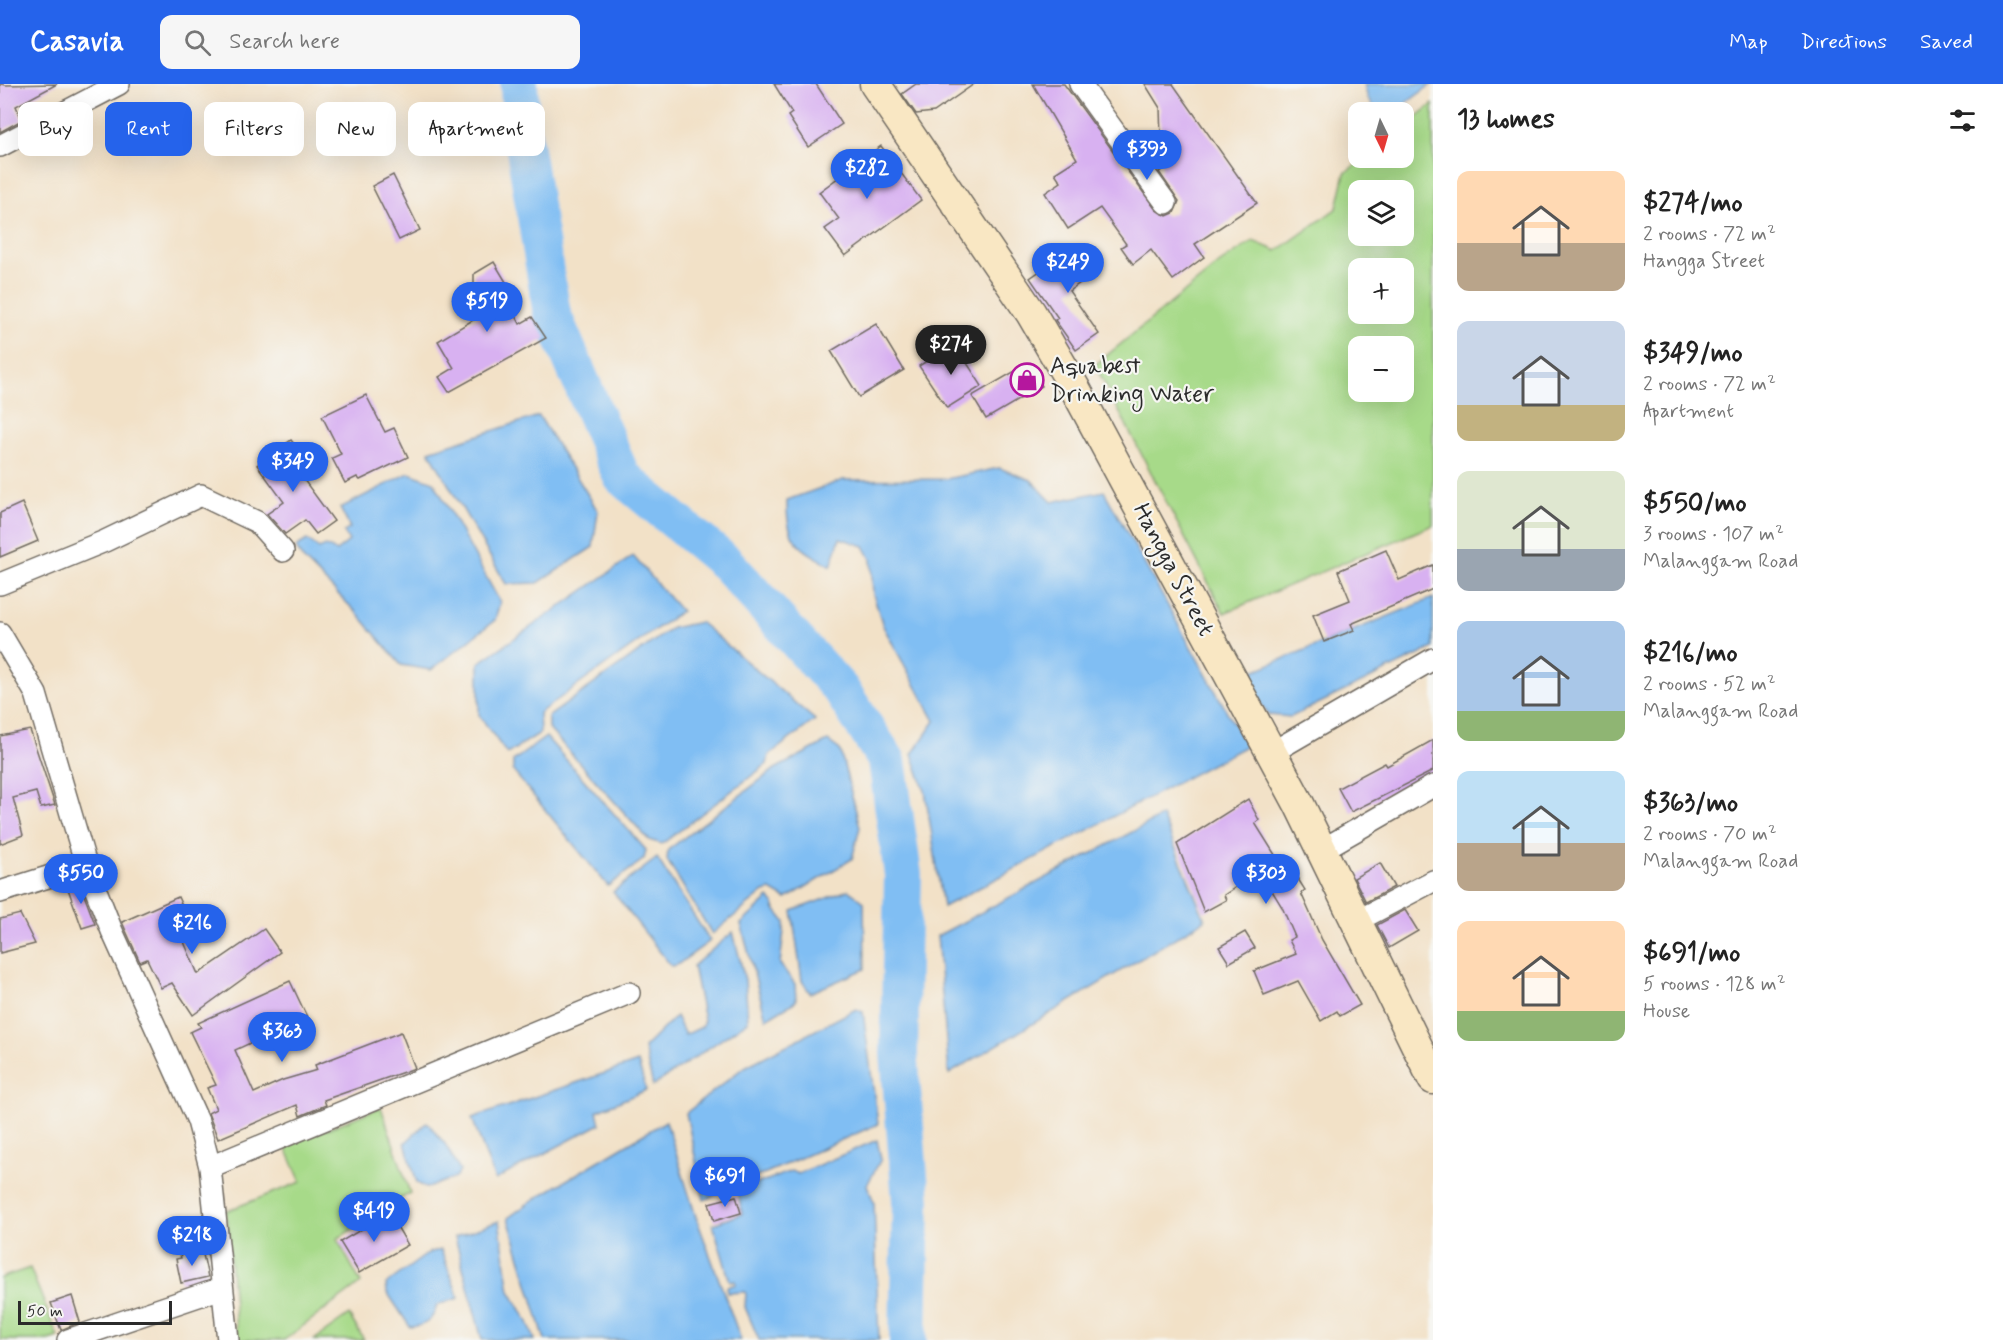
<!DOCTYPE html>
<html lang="en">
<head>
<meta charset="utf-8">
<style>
  body { margin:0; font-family:Mynerve,sans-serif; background:#f6f6f6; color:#222; height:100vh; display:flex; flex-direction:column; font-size:22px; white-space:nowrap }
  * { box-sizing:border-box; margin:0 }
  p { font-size:20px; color:#767676 }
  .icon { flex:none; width:33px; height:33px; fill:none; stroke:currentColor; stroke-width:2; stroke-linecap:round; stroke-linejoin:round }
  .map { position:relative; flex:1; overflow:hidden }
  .side { display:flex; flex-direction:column; background:#fff; width:570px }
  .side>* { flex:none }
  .banner { position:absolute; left:18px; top:18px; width:570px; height:54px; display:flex; gap:12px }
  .needle { width:39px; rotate:175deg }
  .fabs { position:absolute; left:1348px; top:18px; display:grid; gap:12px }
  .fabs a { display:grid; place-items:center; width:66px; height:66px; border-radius:12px; background:#fff; box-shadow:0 6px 24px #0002; font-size:30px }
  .scale { position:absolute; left:18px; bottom:15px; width:154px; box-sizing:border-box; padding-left:6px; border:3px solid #2b2b2b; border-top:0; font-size:16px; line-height:21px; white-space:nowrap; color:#2b2b2b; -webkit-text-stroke:4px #f6f6f2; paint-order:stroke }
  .price { position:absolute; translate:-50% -51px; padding:0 14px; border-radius:21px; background:#2563eb; color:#fff; font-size:20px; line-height:39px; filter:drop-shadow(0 2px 3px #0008) }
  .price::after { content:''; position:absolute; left:50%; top:36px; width:18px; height:14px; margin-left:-9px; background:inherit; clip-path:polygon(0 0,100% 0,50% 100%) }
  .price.selected { background:#222; color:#fff }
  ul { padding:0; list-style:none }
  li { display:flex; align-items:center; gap:18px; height:150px; padding:0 24px }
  li span { display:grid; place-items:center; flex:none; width:168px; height:120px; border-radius:12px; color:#555 }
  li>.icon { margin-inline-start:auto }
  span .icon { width:72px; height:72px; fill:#fffc; stroke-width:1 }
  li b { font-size:26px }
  h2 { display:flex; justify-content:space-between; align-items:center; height:72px; padding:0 24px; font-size:26px }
  .tag { padding:0 21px; border-radius:12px; background:#fff; box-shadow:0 6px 24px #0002; font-size:21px; line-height:54px }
  .tag.selected { background:#2563eb; color:#fff }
  header { display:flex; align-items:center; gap:36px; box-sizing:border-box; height:84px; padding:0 30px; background:#2563eb; color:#fff }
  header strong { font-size:28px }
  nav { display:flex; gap:33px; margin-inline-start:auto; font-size:21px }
  .search { width:420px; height:54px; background:#f6f6f6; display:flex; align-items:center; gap:15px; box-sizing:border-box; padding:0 21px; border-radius:12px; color:#767676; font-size:22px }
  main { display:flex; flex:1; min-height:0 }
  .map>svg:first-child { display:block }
  .green { fill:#a7da89; stroke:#69825a; stroke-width:1.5; fill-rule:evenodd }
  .water { fill:#80bef3; stroke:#56748f; stroke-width:1.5 }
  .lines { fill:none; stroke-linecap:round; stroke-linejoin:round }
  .river { stroke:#80bef3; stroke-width:38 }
  .building { fill:#d8b1f1 }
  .street-casing { stroke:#716b62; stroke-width:24 }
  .secondary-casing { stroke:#716b62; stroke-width:33 }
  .street { stroke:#fff; stroke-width:21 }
  .secondary { stroke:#f9e7c3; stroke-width:30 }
  .labels { text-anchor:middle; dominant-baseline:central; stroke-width:4.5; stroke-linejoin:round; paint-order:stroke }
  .poi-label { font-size:24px; fill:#2b2b2b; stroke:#f6f6f2; text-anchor:start }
  .street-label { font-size:24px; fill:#2b2b2b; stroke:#f6f6f2 }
</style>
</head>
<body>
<header>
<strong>Casavia</strong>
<div class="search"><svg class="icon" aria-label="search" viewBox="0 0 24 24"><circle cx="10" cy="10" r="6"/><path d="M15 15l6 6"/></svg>Search here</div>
<nav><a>Map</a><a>Directions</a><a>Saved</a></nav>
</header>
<main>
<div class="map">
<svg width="1433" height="1256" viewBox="0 0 1433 1256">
  <rect width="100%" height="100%" fill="#f6f6f2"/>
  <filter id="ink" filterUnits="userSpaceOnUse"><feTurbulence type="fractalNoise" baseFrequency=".0167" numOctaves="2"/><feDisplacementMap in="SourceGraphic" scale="12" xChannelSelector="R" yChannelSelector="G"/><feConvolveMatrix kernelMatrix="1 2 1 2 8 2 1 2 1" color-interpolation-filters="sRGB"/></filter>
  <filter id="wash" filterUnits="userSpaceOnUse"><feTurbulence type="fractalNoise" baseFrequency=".008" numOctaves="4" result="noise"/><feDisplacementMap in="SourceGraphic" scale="24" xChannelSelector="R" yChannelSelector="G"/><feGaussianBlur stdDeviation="1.35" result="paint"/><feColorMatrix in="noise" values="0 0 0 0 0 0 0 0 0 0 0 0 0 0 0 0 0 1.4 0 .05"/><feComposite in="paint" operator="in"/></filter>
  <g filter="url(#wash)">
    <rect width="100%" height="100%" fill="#f2e1c7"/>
    <g class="green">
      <path d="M 1433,20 L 1433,441 L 1224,529 L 1095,281 L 1220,179 L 1253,157 L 1277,167 L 1337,124 L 1345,89 L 1364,74 L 1404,74 L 1404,43 ZM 1404,106 L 1404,152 L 1359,152 L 1359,106 ZM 1359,184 L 1404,184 L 1404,230 L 1359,230 ZM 1359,262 L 1404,262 L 1404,308 L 1359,308 Z"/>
      <path d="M 381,1023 L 410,1109 L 337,1155 L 361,1199 L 284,1256 L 237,1256 L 226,1127 L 301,1098 L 285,1062 Z"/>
      <path d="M 30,1184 L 58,1253 L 48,1256 L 0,1256 L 0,1194 Z"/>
      <path d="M 349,1231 L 364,1256 L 314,1256 Z"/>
    </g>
    <g class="water">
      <path d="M 1364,0 L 1432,0 L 1394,28 L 1377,28 L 1368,15 Z"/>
      <path d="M 539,332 L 598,427 L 593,463 L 538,499 L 506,500 L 429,367 Z"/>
      <path d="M 999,384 L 1031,396 L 1052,418 L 1104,407 L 1246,662 L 943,823 L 925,707 L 912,670 L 935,637 L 883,542 L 873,510 L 871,475 L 864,462 L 840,454 L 831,482 C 797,462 786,458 787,416 L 843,396 L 946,395 Z"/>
      <path d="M 409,389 L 434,398 L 500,518 L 495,536 L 431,586 L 401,581 L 357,529 L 302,474 L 296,463 L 307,456 L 319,465 L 326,462 L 336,467 L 349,457 L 344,448 L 350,444 L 340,424 Z"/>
      <path d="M 633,472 L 681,527 L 539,629 L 540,649 L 507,670 L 479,631 L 479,579 Z"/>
      <path d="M 1433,514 L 1433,564 L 1291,633 L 1269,631 L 1241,592 Z"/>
      <path d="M 700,538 L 815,636 L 769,671 L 767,680 L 662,760 L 649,756 L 548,644 L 548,633 L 672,544 Z"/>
      <path d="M 546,653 L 646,766 L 644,775 L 608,802 L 513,687 L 513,677 Z"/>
      <path d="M 828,657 L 840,666 L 860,743 L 852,775 L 786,815 L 771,806 L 764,808 L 712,850 L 667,776 L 668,766 L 775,685 Z"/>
      <path d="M 1162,732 L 1205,836 L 949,990 L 937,852 Z"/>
      <path d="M 657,774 L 710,857 L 677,881 L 671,882 L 613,808 Z"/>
      <path d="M 848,806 L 864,818 L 865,885 L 810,909 L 802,897 L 792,827 Z"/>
      <path d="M 769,814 L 774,819 L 774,824 L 785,838 L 780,880 L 795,900 L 796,917 L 766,935 L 741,840 Z"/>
      <path d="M 733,848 L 745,896 L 748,937 L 653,1002 L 644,964 L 676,932 L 685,951 L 702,943 L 704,936 L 693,882 Z"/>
      <path d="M 856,925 L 863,928 L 878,1040 L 704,1116 L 686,1029 L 743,984 Z"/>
      <path d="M 638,978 L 646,1006 L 597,1027 L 600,1040 L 495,1096 L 472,1034 Z"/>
      <path d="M 666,1037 L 696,1133 L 741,1256 L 545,1256 L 508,1134 L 533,1116 Z"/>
      <path d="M 427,1038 L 445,1060 L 460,1087 L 456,1093 L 427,1104 L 417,1099 L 405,1059 Z"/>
      <path d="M 877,1056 L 881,1075 L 867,1101 L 874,1118 L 879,1256 L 759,1256 L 745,1223 L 746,1208 L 727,1209 L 727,1203 L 736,1200 L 735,1197 L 730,1198 L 713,1140 L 742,1130 L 738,1107 L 791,1087 L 798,1090 Z"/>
      <path d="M 499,1137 L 510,1207 L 528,1238 L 535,1256 L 482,1256 L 455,1153 Z"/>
      <path d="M 441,1166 L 459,1214 L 437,1221 C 433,1236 426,1242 410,1243 L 387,1208 L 386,1200 L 430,1168 Z"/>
    </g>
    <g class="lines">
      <path class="river" d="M 519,0 L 521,41 L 552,230 L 622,393 L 726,479 L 841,606 L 887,677 L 903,791 L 899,969 L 911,1117 L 908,1256"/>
    </g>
    <g id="blocks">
      <g class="building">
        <path d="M 0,0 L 6,1 L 57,0 L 16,22 L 22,36 L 0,48 Z"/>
        <path d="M 774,0 L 816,0 L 842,40 L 808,63 L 788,32 L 792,29 Z"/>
        <path d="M 916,0 L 974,0 L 934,28 L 916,30 L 902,10 Z"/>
        <path d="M 1033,0 L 1064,0 L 1156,126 L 1167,132 L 1174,129 L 1179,117 L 1159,88 L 1162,86 L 1160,24 L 1145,0 L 1173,0 L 1257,119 L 1195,160 L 1204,173 L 1173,196 L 1151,166 L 1133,180 L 1121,163 L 1126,160 L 1100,124 L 1068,145 L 1045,109 L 1061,98 L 1055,89 L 1077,75 Z"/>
        <path d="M 881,62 L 921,116 L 845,172 L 825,145 L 839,135 L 819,108 Z"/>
        <path d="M 393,91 L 420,146 L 399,156 L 372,102 Z"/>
        <path d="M 1079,160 L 1098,186 L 1069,207 L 1099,250 L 1076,266 L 1055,236 L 1058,234 L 1030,194 Z"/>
        <path d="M 494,178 L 506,198 L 501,200 L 520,240 L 532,233 L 546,254 L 449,308 L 439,293 L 454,284 L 438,257 L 478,233 L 476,229 L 486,225 L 474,205 L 474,190 Z"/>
        <path d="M 876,240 L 904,286 L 859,313 L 831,267 Z"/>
        <path d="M 954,259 L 982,302 L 947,324 L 919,282 Z"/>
        <path d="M 1029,279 L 1042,302 L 986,335 L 972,312 Z"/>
        <path d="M 366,311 L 385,348 L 394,344 L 408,373 L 360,396 L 357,393 L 345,399 L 332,374 L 341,370 L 322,332 Z"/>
        <path d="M 291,356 L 301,369 L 290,377 L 334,437 L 316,450 L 305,436 L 285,450 L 267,430 L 284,418 L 257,381 Z"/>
        <path d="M 22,419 L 38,457 L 0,473 L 0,429 Z"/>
        <path d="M 1386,466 L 1399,496 L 1433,481 L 1433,505 L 1351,540 L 1354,546 L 1324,558 L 1313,531 L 1350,516 L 1338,487 Z"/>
        <path d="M 30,646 L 55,721 L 41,724 L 36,708 L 13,714 L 23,751 L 0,760 L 0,652 Z"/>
        <path d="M 1433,656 L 1433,687 L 1351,728 L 1338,704 L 1385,679 L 1387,682 Z"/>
        <path d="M 1248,715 L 1259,736 L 1255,739 L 1282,782 L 1288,779 L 1305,806 L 1301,809 L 1322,856 L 1360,921 L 1340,932 L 1337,927 L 1321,937 L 1298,897 L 1264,911 L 1254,887 L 1296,870 L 1289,856 L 1295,853 L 1282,823 L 1260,787 L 1224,811 L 1226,816 L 1204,828 L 1177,760 Z"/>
        <path d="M 1380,779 L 1394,803 L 1366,818 L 1354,794 Z"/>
        <path d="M 79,798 L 95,840 L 82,844 L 67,802 Z"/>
        <path d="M 178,813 L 196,853 L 184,858 L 198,890 L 264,845 L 280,868 L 193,931 L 172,899 L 161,904 L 147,875 L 140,878 L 122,838 Z"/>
        <path d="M 1405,826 L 1418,847 L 1389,864 L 1377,841 Z"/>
        <path d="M 20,830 L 35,860 L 0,869 L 0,835 Z"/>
        <path d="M 1245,848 L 1255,864 L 1229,879 L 1219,863 Z"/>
        <path d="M 290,897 L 307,933 L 235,966 L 254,1009 L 283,996 L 317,986 L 315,981 L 401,948 L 415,984 L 324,1016 L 326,1021 L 300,1032 L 297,1021 L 218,1055 L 208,1029 L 216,1025 L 207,1004 L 216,1001 L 190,948 L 201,943 L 198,939 Z"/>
        <path d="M 736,1112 L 741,1129 L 714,1137 L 709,1119 Z"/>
        <path d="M 389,1129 L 408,1161 L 359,1189 L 340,1158 Z"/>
        <path d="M 202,1166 L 208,1193 L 181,1199 L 176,1175 L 181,1174 L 180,1170 Z"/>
        <path d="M 72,1212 L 80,1238 L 61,1246 L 51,1219 Z"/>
      </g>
    </g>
  </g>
  <g filter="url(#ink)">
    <use href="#blocks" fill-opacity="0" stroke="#716b62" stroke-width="1.5"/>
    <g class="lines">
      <g class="street-casing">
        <g id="street">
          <path d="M 1080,0 L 1166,119"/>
          <path d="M 0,62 L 119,0"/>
          <path d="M 0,500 L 105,457 L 201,411 L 257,438 L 283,467"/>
          <path d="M 0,549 L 36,610 L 86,781 L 112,847 L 198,1037 L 210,1083 L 228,1256"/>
          <path d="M 1271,669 L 1433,575"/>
          <path d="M 1320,767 L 1433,702"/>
          <path d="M 0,808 L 86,781"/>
          <path d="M 1355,838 L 1433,797"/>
          <path d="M 210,1083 L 629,909"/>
          <path d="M 68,1256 L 222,1204"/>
        </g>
      </g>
      <g class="secondary-casing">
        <path id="secondary" d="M 875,0 L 1031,229 L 1077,308 L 1299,720 L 1433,995"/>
      </g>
      <use href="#street" class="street"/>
      <use href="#secondary" class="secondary"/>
    </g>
  </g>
  <defs>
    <g id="shop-ring" transform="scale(1.725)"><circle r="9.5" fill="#f6f6f2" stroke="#b5179e" stroke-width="1.5"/><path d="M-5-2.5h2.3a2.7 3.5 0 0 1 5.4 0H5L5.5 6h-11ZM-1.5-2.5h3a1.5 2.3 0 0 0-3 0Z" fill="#b5179e"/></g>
  </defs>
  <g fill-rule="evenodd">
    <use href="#shop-ring" x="1027" y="296"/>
  </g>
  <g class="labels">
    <g class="poi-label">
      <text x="1050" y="282">Aquabest<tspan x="1050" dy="28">Drinking Water</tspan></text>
    </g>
    <g class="street-label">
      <text transform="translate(1173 486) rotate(62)">Hangga Street</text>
    </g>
  </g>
</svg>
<div class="fabs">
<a><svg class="needle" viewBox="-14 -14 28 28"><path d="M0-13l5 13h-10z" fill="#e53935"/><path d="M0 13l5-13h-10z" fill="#767676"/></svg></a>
<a><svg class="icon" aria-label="layers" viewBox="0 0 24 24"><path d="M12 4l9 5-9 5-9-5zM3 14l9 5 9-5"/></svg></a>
<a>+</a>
<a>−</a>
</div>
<div class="scale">50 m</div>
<b class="price" style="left:1147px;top:97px">$393</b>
<b class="price" style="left:867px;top:116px">$282</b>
<b class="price" style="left:1068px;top:210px">$249</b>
<b class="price" style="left:487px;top:249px">$519</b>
<b class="price selected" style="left:951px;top:292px">$274</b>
<b class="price" style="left:293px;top:409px">$349</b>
<b class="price" style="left:81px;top:821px">$550</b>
<b class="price" style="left:1266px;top:821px">$303</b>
<b class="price" style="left:192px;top:871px">$216</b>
<b class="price" style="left:282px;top:979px">$363</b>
<b class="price" style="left:725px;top:1124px">$691</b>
<b class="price" style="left:374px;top:1159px">$419</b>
<b class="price" style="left:192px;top:1183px">$218</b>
<div class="banner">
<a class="tag">Buy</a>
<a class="tag selected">Rent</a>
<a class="tag">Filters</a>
<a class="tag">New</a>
<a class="tag">Apartment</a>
</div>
</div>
<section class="side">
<h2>13 homes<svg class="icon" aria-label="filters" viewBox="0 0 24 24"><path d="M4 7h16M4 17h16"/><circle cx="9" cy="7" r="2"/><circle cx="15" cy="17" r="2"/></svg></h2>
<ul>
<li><span style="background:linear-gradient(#ffd9b3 60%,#b9a48a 0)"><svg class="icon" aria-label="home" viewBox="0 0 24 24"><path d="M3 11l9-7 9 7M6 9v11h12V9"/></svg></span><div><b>$274/mo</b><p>2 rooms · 72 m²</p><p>Hangga Street</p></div></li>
<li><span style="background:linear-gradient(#c9d6e8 70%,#c2b280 0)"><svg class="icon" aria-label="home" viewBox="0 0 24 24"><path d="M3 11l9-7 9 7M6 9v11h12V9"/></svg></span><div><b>$349/mo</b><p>2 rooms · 72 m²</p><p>Apartment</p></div></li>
<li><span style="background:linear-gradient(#dfe7d0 65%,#9aa5b1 0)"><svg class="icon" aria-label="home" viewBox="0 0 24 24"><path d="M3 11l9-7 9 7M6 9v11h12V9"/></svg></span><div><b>$550/mo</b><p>3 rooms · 107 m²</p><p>Malanggam Road</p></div></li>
<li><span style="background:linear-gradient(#a9c7e8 75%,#8fb573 0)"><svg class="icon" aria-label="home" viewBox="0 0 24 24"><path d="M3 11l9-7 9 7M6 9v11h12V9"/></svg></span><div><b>$216/mo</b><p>2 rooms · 52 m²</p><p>Malanggam Road</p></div></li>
<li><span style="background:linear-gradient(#bfe0f5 60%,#b9a48a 0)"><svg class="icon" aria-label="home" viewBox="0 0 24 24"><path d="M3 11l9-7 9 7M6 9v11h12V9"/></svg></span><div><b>$363/mo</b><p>2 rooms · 70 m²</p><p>Malanggam Road</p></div></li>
<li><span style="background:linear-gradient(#ffd9b3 75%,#8fb573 0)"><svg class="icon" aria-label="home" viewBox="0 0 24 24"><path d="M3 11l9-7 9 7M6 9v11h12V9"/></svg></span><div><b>$691/mo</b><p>5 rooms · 128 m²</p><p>House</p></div></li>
</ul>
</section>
</main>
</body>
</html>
